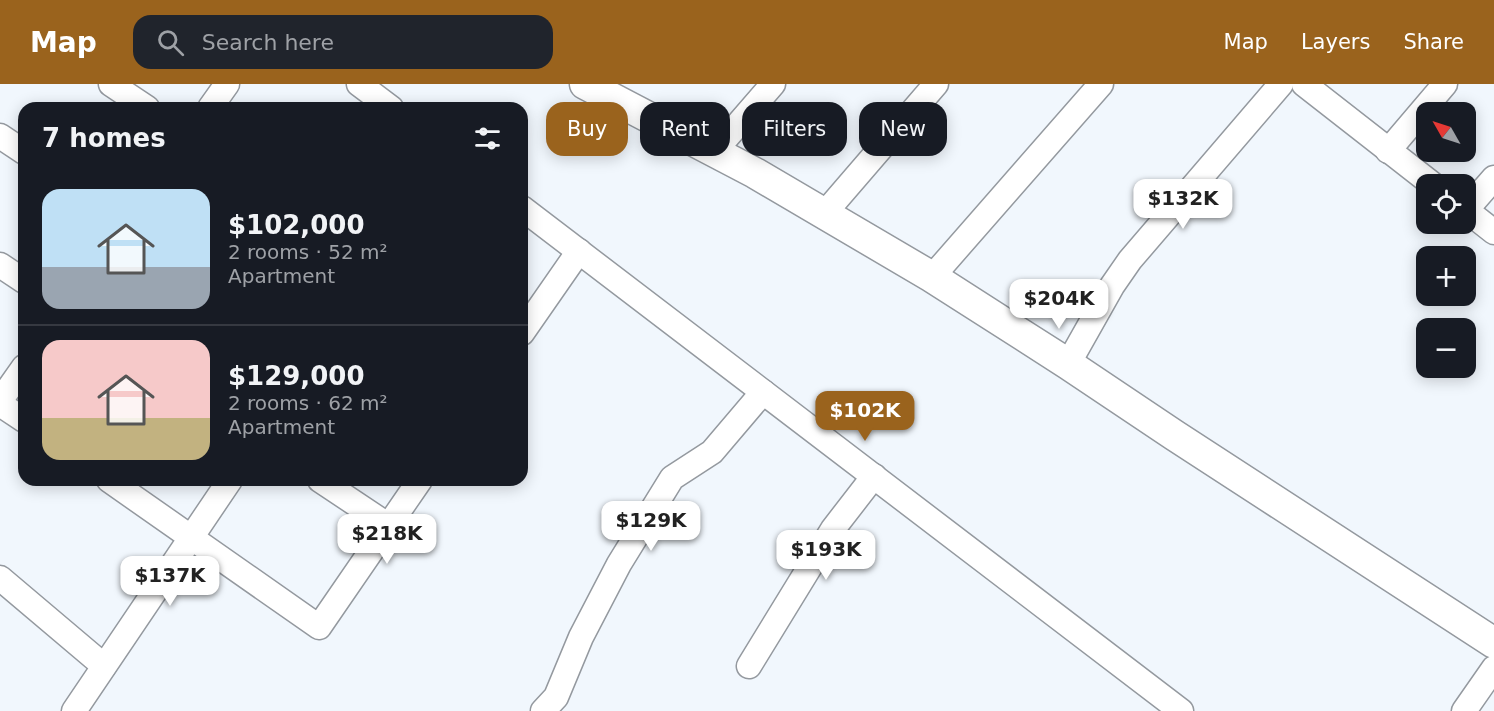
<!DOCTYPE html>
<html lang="en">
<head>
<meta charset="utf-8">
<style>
  body { margin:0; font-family:"DejaVu Sans",sans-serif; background:#20242c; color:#f1f3f6; height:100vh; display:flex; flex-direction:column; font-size:22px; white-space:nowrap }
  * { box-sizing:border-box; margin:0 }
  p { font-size:20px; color:#9ea1a6 }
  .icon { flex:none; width:33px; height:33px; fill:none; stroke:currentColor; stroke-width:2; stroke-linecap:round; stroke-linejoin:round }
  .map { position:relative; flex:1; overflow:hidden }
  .side { position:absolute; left:18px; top:18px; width:510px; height:384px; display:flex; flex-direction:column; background:#171b24; border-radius:18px; box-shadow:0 3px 15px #0003 }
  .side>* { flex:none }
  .banner { position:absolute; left:546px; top:18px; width:570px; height:54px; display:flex; gap:12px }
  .needle { width:39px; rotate:309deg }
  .tools { position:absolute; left:1416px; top:18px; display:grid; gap:12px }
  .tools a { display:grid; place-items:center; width:60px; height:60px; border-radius:12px; background:#171b24; box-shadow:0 3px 15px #0003; font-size:30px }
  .price { position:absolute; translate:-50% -51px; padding:0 14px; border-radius:12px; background:#fff; color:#222; font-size:20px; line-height:39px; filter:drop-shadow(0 2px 3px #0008) }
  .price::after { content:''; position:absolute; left:50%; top:36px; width:18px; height:14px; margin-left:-9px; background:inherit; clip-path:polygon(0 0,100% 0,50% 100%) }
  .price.on { background:#9a631d; color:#fff }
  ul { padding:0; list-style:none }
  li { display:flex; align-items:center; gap:18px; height:150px; padding:0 24px }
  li+li { border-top:2px solid #363941 }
  li span { display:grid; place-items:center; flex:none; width:168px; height:120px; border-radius:18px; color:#555 }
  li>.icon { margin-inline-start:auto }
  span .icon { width:72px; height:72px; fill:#fffc; stroke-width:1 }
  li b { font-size:26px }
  h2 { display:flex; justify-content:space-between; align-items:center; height:72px; padding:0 24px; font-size:26px }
  .pill { padding:0 21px; border-radius:18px; background:#171b24; box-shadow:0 3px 15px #0003; font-size:21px; line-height:54px }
  .pill.on { background:#9a631d; color:#fff }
  header { display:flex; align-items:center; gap:36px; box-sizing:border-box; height:84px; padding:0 30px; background:#9a631d; color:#fff }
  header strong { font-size:28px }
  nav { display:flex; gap:33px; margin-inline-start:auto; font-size:21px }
  .search { width:420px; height:54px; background:#20242c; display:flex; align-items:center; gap:15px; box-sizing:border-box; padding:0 21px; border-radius:18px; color:#9ea1a6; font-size:22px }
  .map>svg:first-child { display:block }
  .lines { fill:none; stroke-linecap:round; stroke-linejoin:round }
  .minor-casing { stroke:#94999f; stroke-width:27 }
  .tertiary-casing { stroke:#94999f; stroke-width:33 }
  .minor { stroke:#fff; stroke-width:24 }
  .tertiary { stroke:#fff; stroke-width:30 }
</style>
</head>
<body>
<header>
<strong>Map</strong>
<div class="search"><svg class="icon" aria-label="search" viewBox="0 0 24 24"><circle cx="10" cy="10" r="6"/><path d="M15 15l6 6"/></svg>Search here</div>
<nav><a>Map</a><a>Layers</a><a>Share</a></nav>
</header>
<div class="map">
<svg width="1494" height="627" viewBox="0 0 1494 627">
  <rect width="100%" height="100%" fill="#f1f7fd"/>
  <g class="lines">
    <g class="minor-casing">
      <g id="minor">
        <path d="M 111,0 L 147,24"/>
        <path d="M 359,0 L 391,24"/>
        <path d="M 1304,0 L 1432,100"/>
        <path d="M 210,24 L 227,0"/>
        <path d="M 0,52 L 24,68"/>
        <path d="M 1388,67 L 1445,0"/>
        <path d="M 714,68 L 773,0"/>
        <path d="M 522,124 L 1181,627"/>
        <path d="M 1466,126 L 1494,94"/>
        <path d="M 1466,126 L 1494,148"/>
        <path d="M 824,130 L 936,0"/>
        <path d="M 0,181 L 24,197"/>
        <path d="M 932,193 L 1101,0"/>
        <path d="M 522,249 L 579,167"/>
        <path d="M 1068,280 L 1112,202 L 1130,176 L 1281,0"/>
        <path d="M 0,317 L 24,283"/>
        <path d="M 0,320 L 24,336"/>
        <path d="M 109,396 L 319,543 L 420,396"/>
        <path d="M 320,396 L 389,442"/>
        <path d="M 0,494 L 104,582"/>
        <path d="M 749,582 L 833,445 L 874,392"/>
        <path d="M 74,627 L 230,396"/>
        <path d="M 543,627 L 556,613 L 581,553 L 619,480 L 672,394 L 712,368 L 763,308"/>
        <path d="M 1464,627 L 1494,584"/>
      </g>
    </g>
    <g class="tertiary-casing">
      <path id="tertiary" d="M 585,0 L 755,89 L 932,193 L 1068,280 L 1174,351 L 1494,559"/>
    </g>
    <use href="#minor" class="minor"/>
    <use href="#tertiary" class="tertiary"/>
  </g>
</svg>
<div class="tools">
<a><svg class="needle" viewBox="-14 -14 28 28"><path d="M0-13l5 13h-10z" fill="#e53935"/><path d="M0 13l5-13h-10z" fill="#9ea1a6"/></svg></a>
<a><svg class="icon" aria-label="locate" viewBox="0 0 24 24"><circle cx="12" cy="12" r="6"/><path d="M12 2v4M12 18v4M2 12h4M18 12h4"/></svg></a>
<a>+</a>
<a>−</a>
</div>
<b class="price" style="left:1183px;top:146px">$132K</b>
<b class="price" style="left:1059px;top:246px">$204K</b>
<b class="price on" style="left:865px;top:358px">$102K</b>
<b class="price" style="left:651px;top:468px">$129K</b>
<b class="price" style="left:387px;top:481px">$218K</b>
<b class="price" style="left:826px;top:497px">$193K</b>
<b class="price" style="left:170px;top:523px">$137K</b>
<div class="banner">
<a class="pill on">Buy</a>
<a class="pill">Rent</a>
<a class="pill">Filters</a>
<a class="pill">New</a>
</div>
<section class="side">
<h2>7 homes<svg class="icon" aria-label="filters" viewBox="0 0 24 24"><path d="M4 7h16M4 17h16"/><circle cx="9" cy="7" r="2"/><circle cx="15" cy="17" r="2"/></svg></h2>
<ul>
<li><span style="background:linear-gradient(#bfe0f5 65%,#9aa5b1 0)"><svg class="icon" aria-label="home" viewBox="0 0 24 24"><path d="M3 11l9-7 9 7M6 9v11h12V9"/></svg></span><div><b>$102,000</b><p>2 rooms · 52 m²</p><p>Apartment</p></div></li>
<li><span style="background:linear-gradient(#f6c9c9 65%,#c2b280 0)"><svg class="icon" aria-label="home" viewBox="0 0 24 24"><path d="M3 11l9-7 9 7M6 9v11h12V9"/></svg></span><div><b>$129,000</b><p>2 rooms · 62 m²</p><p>Apartment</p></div></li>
</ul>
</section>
</div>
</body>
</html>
